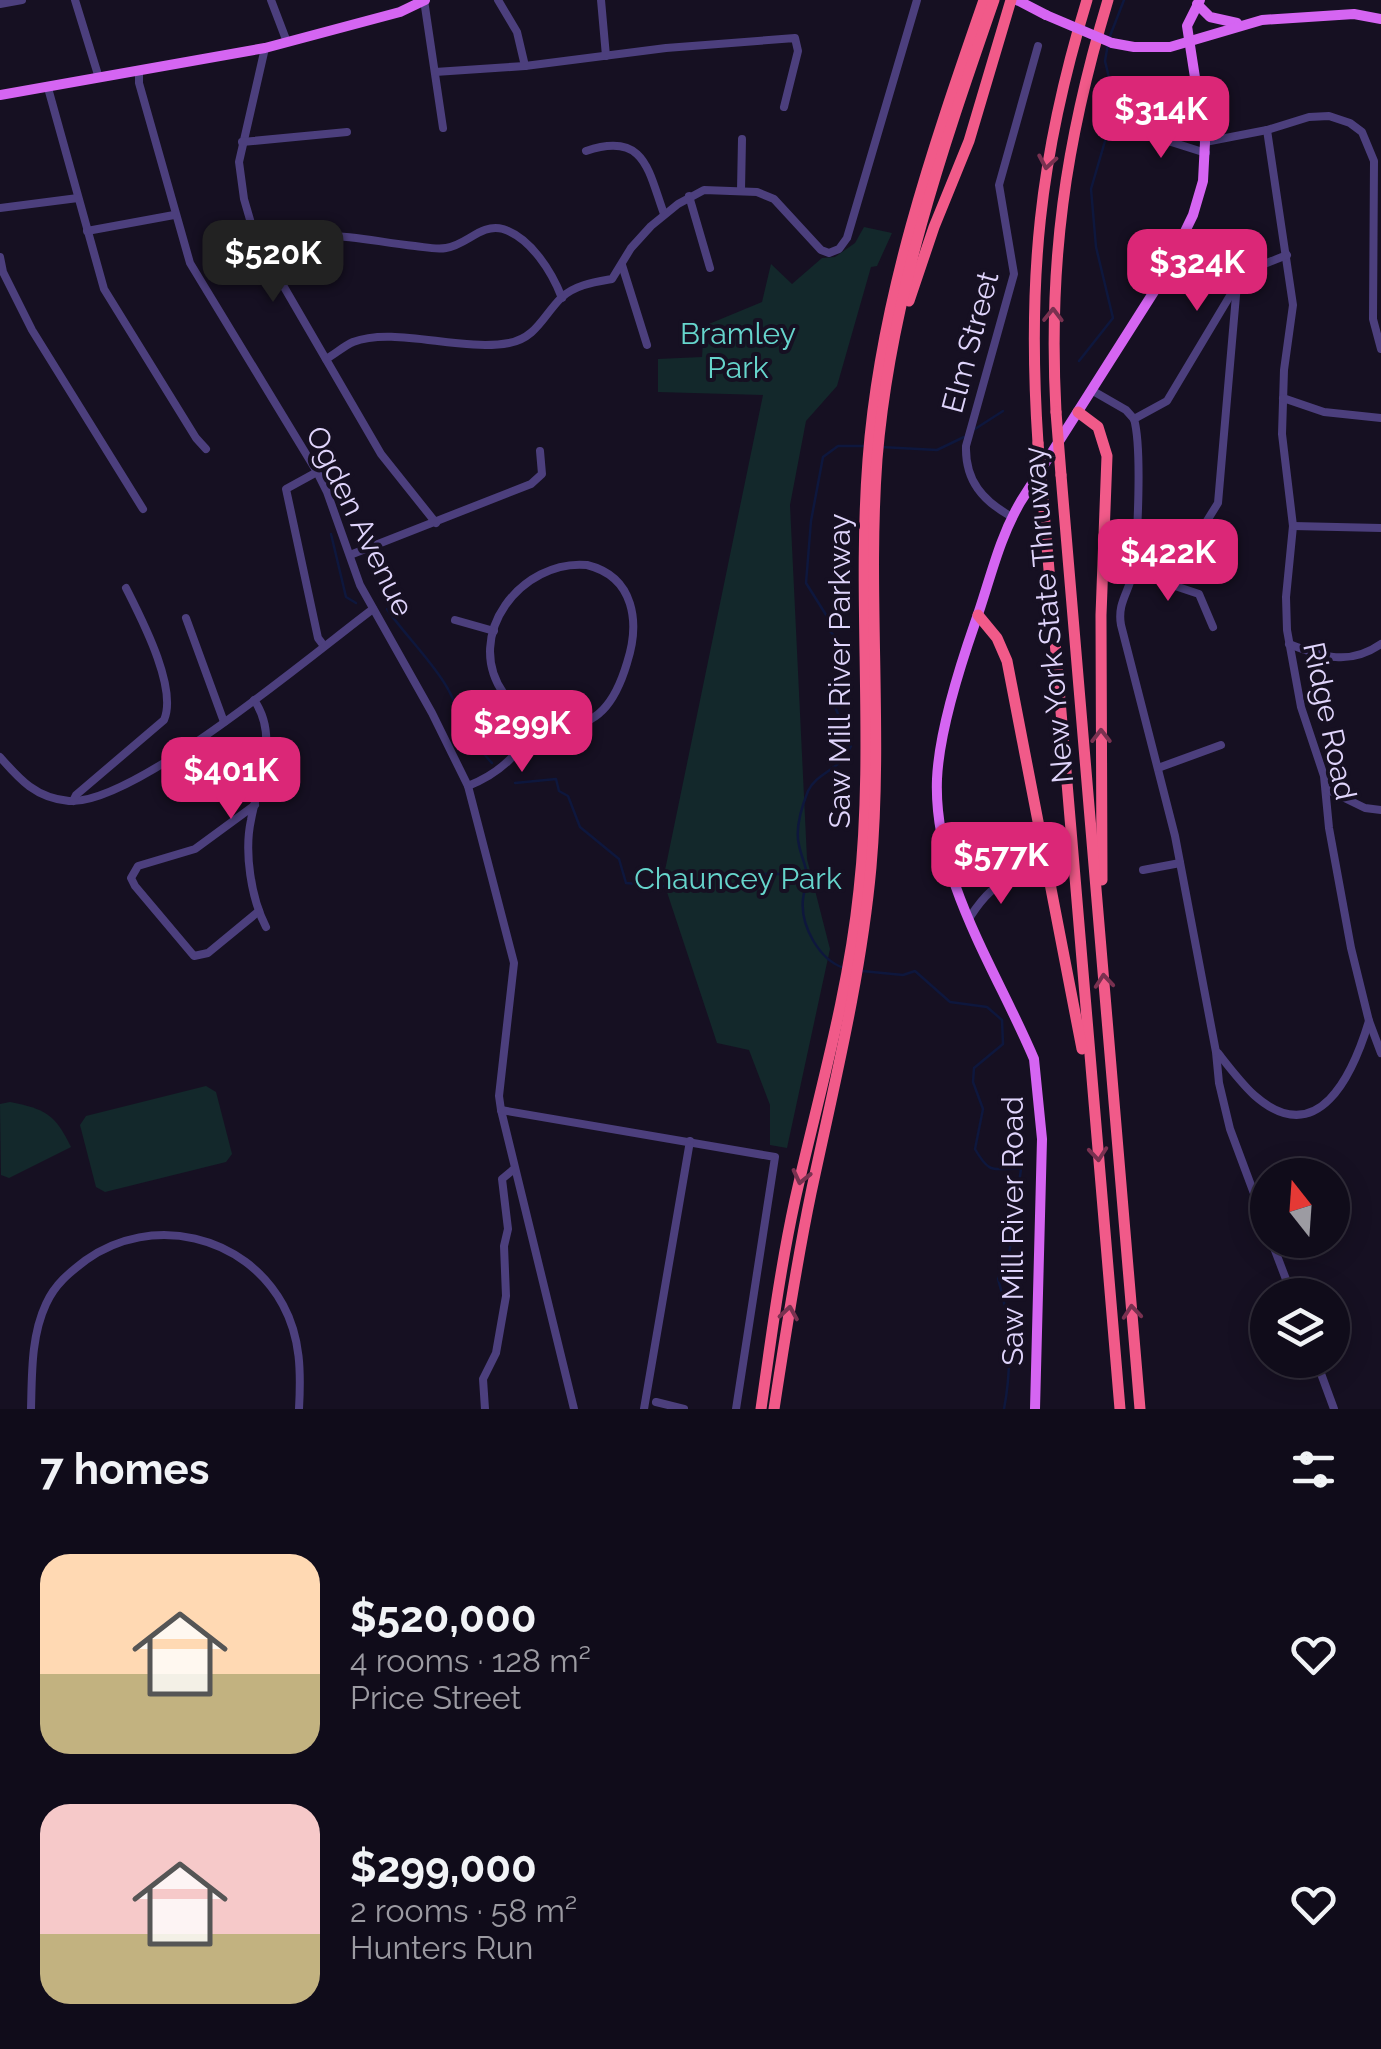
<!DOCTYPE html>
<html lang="en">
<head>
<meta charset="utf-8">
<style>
  body { margin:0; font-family:Raleway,sans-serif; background:#1e1a27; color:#f1f3f6; height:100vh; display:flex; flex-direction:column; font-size:38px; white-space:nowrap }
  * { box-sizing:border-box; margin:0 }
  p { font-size:32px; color:#9c9ba2 }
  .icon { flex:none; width:55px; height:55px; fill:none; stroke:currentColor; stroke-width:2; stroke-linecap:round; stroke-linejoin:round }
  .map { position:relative; height:1409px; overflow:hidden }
  .details { display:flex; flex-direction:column; background:#100c1a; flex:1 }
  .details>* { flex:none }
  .needle { width:65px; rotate:343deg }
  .fabs { position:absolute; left:1250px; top:1158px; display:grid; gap:20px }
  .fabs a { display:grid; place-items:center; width:100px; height:100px; border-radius:50%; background:#100c1a; box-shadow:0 5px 25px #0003,0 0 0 2px #302c39; font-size:50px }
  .price { position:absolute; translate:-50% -85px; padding:0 22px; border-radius:20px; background:#db2777; color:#fff; font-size:32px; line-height:65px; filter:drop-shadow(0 2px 5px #0008) }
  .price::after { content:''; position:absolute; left:50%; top:60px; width:30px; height:22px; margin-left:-15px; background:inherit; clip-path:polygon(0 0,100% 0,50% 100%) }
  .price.on { background:#222; color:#fff }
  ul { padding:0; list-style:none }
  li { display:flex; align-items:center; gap:30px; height:250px; padding:0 40px }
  li span { display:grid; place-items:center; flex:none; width:280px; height:200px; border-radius:30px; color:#555 }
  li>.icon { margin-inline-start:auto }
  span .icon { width:120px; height:120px; fill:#fffc; stroke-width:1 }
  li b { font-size:42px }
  h2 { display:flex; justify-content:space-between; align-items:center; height:120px; padding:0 40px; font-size:42px }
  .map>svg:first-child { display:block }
  .green { fill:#13282b }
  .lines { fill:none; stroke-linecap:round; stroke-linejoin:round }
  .stream { stroke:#0e173d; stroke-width:2.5 }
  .minor { stroke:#4c3f7d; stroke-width:8 }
  .major { stroke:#d565f2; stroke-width:10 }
  .highway { stroke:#f15a89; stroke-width:11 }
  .major-bridge { stroke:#d565f2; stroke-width:10 }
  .highway-bridge { stroke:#f15a89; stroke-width:11 }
  .oneway { stroke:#793150 }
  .labels { text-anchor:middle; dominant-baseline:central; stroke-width:8; stroke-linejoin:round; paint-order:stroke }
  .park-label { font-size:30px; fill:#66d5cc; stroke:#161022 }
  .street-label { font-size:30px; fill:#dfd4fb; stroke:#161022 }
</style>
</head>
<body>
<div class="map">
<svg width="1381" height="1409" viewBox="0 0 1381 1409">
  <rect width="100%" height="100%" fill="#161022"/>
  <g class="green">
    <path d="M 864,227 L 892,233 L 877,266 L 871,267 L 837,386 L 806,421 L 790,505 L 807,859 L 830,949 L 787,1148 L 770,1145 L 770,1105 L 749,1050 L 717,1043 L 663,880 L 763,395 L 658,392 L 658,359 L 702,357 L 704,326 L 762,302 L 771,264 L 792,284 L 822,258 L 835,257 L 855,243 Z"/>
    <path d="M 206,1086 L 216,1092 L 232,1154 L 226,1162 L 105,1192 L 96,1187 L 80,1125 L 86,1116 Z"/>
    <path d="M 10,1102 C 45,1109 55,1114 71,1147 L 9,1178 L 1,1175 L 0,1104 Z"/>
  </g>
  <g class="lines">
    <g class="stream">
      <path d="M 1110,36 L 1124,0"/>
      <path d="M 1079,361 L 1113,318 L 1096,247 L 1091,189 L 1105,141 L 1112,90 L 1105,61 L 1108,44"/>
      <path d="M 975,429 L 1003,411"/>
      <path d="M 881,447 L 937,450 L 964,437"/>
      <path d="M 331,534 L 346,597 L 356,603"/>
      <path d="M 387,609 C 408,641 460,686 459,725 C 472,734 480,751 492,763"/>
      <path d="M 515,783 L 556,779 L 559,791 L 568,796 L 580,827 L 619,859 L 626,883 L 672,887 L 687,874 L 695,884 L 723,874 L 805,874"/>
      <path d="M 844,968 C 819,960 800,925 803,899 C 804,890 807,884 807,876 C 806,865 801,856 799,845 C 795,829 802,806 808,791 C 818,771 839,772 851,746 L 829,692 L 847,657 L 846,650 L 830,631 L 828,618 L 806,583 L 811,521 L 823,457 L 838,446 L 863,446"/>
      <path d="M 862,971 L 903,975 L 915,971 L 950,1002 L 987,1007 L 1002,1020 L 1003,1044 L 974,1068 L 973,1082 L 983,1109 L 975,1149 C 991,1177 994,1167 1021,1169 L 1009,1255 L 998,1279 C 1011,1319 1012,1368 1004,1409"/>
    </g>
    <g class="minor">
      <path d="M 75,0 L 99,78"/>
      <path d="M 271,0 L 287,42"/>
      <path d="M 424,0 L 443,128"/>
      <path d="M 498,0 L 517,32 L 525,66"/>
      <path d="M 601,0 L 606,56"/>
      <path d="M 0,4 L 22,0"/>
      <path d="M 265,48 L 239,162 L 244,199 L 255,237 L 381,454 L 436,523"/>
      <path d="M 139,71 L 139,83 L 190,263 L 317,472 L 327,492 L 360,585 L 432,713 L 468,786 L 514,963 L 499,1096 L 501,1110 L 574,1409"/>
      <path d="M 435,72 L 525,66 L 666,48 L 795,38 L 798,51 L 784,107"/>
      <path d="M 48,88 L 104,289 L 196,438 L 206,449"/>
      <path d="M 1127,128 L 1206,153"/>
      <path d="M 1267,130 L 1293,305 L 1284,370 L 1282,434 L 1293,526 L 1286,597 L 1287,630 L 1301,707 L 1324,776 L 1329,828 L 1351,948 L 1369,1021 L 1381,1053"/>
      <path d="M 242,142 L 347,132"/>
      <path d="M 1205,142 L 1267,130 L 1309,117 L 1329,116 L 1350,123 L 1362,132 L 1374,161 L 1373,319 L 1381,349"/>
      <path d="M 586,151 C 645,131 648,170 664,214"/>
      <path d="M 741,190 L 742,139"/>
      <path d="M 689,196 L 710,268"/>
      <path d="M 0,208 L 78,198"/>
      <path d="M 87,231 L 174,215"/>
      <path d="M 265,254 C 316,222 361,241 415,246 C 425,247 436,250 446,248 C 467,245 481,223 503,229 C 531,238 552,272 562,298"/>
      <path d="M 0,257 L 3,272 L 32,330 L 143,509"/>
      <path d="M 622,265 L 647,345"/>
      <path d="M 326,359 C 335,354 344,346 353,342 C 394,326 461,352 509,343 C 536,338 543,316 561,298 C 574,285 595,282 612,279 L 631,248 L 651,226 L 678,204 L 704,190 L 757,192 L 774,199 L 821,250 L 829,253 L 839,249 L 847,238 L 917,0"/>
      <path d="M 1093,391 L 1126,410 L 1134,419"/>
      <path d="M 1283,398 L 1324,412 L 1381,418"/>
      <path d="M 1134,419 C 1142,447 1138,541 1133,572 C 1129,592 1117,603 1121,625 L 1175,836 L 1216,1052 L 1219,1083 L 1230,1129 L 1268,1231"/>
      <path d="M 1134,419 L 1167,401 L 1237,284 L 1254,268 L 1287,255"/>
      <path d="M 317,472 L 286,489 L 318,638 L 324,646"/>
      <path d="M 1012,517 C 983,501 965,481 966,446 L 1014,274 L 999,185 L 1038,46"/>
      <path d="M 1293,526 L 1381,528"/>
      <path d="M 1187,553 L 1218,503 L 1237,284"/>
      <path d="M 350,555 L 531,484 L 542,474 L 540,451"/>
      <path d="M 587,565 C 635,577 640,623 627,663 C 616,700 598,730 554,726 C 535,724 515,710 504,694 C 462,635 522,559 587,565 Z"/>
      <path d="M 1133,572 L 1199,594 L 1213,627"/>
      <path d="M 186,618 L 224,722"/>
      <path d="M 455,620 L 494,631"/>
      <path d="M 1289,644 C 1322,657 1350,666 1381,644"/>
      <path d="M 254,700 C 280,737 258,781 251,820 C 244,852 251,898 266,927"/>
      <path d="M 0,757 C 20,780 36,798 69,801 C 134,806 315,652 373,609"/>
      <path d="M 1158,768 L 1221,745"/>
      <path d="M 468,786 C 501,773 520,753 537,722"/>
      <path d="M 1326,789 L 1365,808 L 1381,810"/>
      <path d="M 73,801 L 76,795 L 164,720 C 178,688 141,618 126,588"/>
      <path d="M 255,805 L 195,849 L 138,866 L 131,878 L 135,886 L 194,956 L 208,953 L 259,911"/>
      <path d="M 1143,870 L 1180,863"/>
      <path d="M 970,917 C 983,897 996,882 1020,876"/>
      <path d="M 1218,1053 C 1229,1067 1241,1083 1254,1095 C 1318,1152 1353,1074 1369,1021"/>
      <path d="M 501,1110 L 775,1157 L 736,1409"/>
      <path d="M 1271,1240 L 1292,1295"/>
      <path d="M 1316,1360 L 1334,1409"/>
      <path d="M 656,1402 L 684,1409"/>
      <path d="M 31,1409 C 32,1374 31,1336 46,1304 C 55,1284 69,1273 86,1260 C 152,1213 245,1235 283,1305 C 301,1338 301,1373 299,1409"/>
      <path d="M 485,1409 L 483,1379 L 496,1353 L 506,1296 L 504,1246 L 508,1229 L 502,1179 L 514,1169"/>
      <path d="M 644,1409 L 690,1141"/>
    </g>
    <g class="major">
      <path d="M 1017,0 L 1046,15"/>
      <path d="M 1197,4 L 1210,17 L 1237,23"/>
      <path d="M 1112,43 L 1134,47 L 1170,47 L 1262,20 L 1354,14 L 1381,19"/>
      <path d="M 0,95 L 265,48 L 400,12 L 425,0"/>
      <path d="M 1035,1409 L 1042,1139 L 1034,1059 C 997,971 933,878 937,779 C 939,734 960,666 975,623 C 990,581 998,540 1021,501 L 1162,279 L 1193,215 L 1203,181 L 1205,142 L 1187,26 L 1200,0"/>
    </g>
    <g class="highway">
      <path d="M 909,301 L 934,227 L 969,141 L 1011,0"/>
      <path d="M 1056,412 C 1048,263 1065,143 1108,0"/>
      <path d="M 1078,412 L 1098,427 L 1107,456 L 1101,615 L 1102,880"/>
      <path d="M 1038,443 C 1027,280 1039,157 1087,0"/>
      <path d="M 1061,475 L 1140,1409"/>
      <path d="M 1043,499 L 1120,1409"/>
      <path d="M 978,615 L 997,638 L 1007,661 L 1082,1049"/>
      <path d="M 761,1409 C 771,1339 780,1269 795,1200 C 818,1097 848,996 859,890 C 875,747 857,603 868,460 C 880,300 932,150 984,0"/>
      <path d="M 774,1409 C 785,1337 796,1265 811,1193 C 834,1085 861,977 871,867 C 883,731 867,595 877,459 C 890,300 942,150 994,0"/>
    </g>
    <path class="major-bridge" d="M 1046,15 L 1112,43"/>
    <g class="highway-bridge">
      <path d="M 1056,412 L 1061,475"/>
      <path d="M 1038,443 L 1043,499"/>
    </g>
  </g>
  <defs><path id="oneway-chevron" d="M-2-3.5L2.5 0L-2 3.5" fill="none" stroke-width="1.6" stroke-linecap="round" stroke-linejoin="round" transform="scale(2.5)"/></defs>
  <g class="oneway">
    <use href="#oneway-chevron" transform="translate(1047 162) rotate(100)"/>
    <use href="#oneway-chevron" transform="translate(1053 315) rotate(-89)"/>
    <use href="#oneway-chevron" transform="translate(1101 736) rotate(-90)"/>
    <use href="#oneway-chevron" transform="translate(1104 981) rotate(-95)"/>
    <use href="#oneway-chevron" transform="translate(1098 1154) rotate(85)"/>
    <use href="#oneway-chevron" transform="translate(801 1177) rotate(103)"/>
    <use href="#oneway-chevron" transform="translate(1132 1312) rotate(-95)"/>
    <use href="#oneway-chevron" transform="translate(789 1313) rotate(-81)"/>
  </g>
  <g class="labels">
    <g class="park-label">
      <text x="738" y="333">Bramley<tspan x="738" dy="34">Park</tspan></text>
      <text x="738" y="878">Chauncey Park</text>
    </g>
    <g class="street-label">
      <text transform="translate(970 342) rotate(-75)">Elm Street</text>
      <text transform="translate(360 521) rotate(64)">Ogden Avenue</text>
      <text transform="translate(1048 615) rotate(-95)">New York State Thruway</text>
      <text transform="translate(839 671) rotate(-90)">Saw Mill River Parkway</text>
      <text transform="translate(1330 721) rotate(78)">Ridge Road</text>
      <text transform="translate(1012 1231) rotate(-90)">Saw Mill River Road</text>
    </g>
  </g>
</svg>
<div class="fabs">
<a><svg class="needle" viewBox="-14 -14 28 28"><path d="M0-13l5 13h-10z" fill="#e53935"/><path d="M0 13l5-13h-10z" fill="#9c9ba2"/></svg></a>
<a><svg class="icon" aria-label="layers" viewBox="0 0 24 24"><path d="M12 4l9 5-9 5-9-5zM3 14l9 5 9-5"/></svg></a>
</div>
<b class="price" style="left:1161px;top:161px">$314K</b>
<b class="price on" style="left:273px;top:305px">$520K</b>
<b class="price" style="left:1197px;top:314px">$324K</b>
<b class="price" style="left:1168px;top:604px">$422K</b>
<b class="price" style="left:522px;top:775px">$299K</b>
<b class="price" style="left:231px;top:822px">$401K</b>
<b class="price" style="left:1001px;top:907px">$577K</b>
</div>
<section class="details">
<h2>7 homes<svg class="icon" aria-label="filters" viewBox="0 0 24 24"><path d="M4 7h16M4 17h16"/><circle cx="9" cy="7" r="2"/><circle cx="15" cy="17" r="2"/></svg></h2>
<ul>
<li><span style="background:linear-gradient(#ffd9b3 60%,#c2b280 0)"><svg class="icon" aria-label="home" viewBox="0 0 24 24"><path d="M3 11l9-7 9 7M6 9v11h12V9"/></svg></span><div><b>$520,000</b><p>4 rooms · 128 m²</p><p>Price Street</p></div><svg class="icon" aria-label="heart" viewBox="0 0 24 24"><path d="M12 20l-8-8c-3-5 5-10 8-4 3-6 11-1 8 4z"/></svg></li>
<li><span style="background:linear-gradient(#f6c9c9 65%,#c2b280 0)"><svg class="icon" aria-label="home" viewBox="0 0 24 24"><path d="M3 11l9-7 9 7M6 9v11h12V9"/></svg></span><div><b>$299,000</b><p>2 rooms · 58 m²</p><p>Hunters Run</p></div><svg class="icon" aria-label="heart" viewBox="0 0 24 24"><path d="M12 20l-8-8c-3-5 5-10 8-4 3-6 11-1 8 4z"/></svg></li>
</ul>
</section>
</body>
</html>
